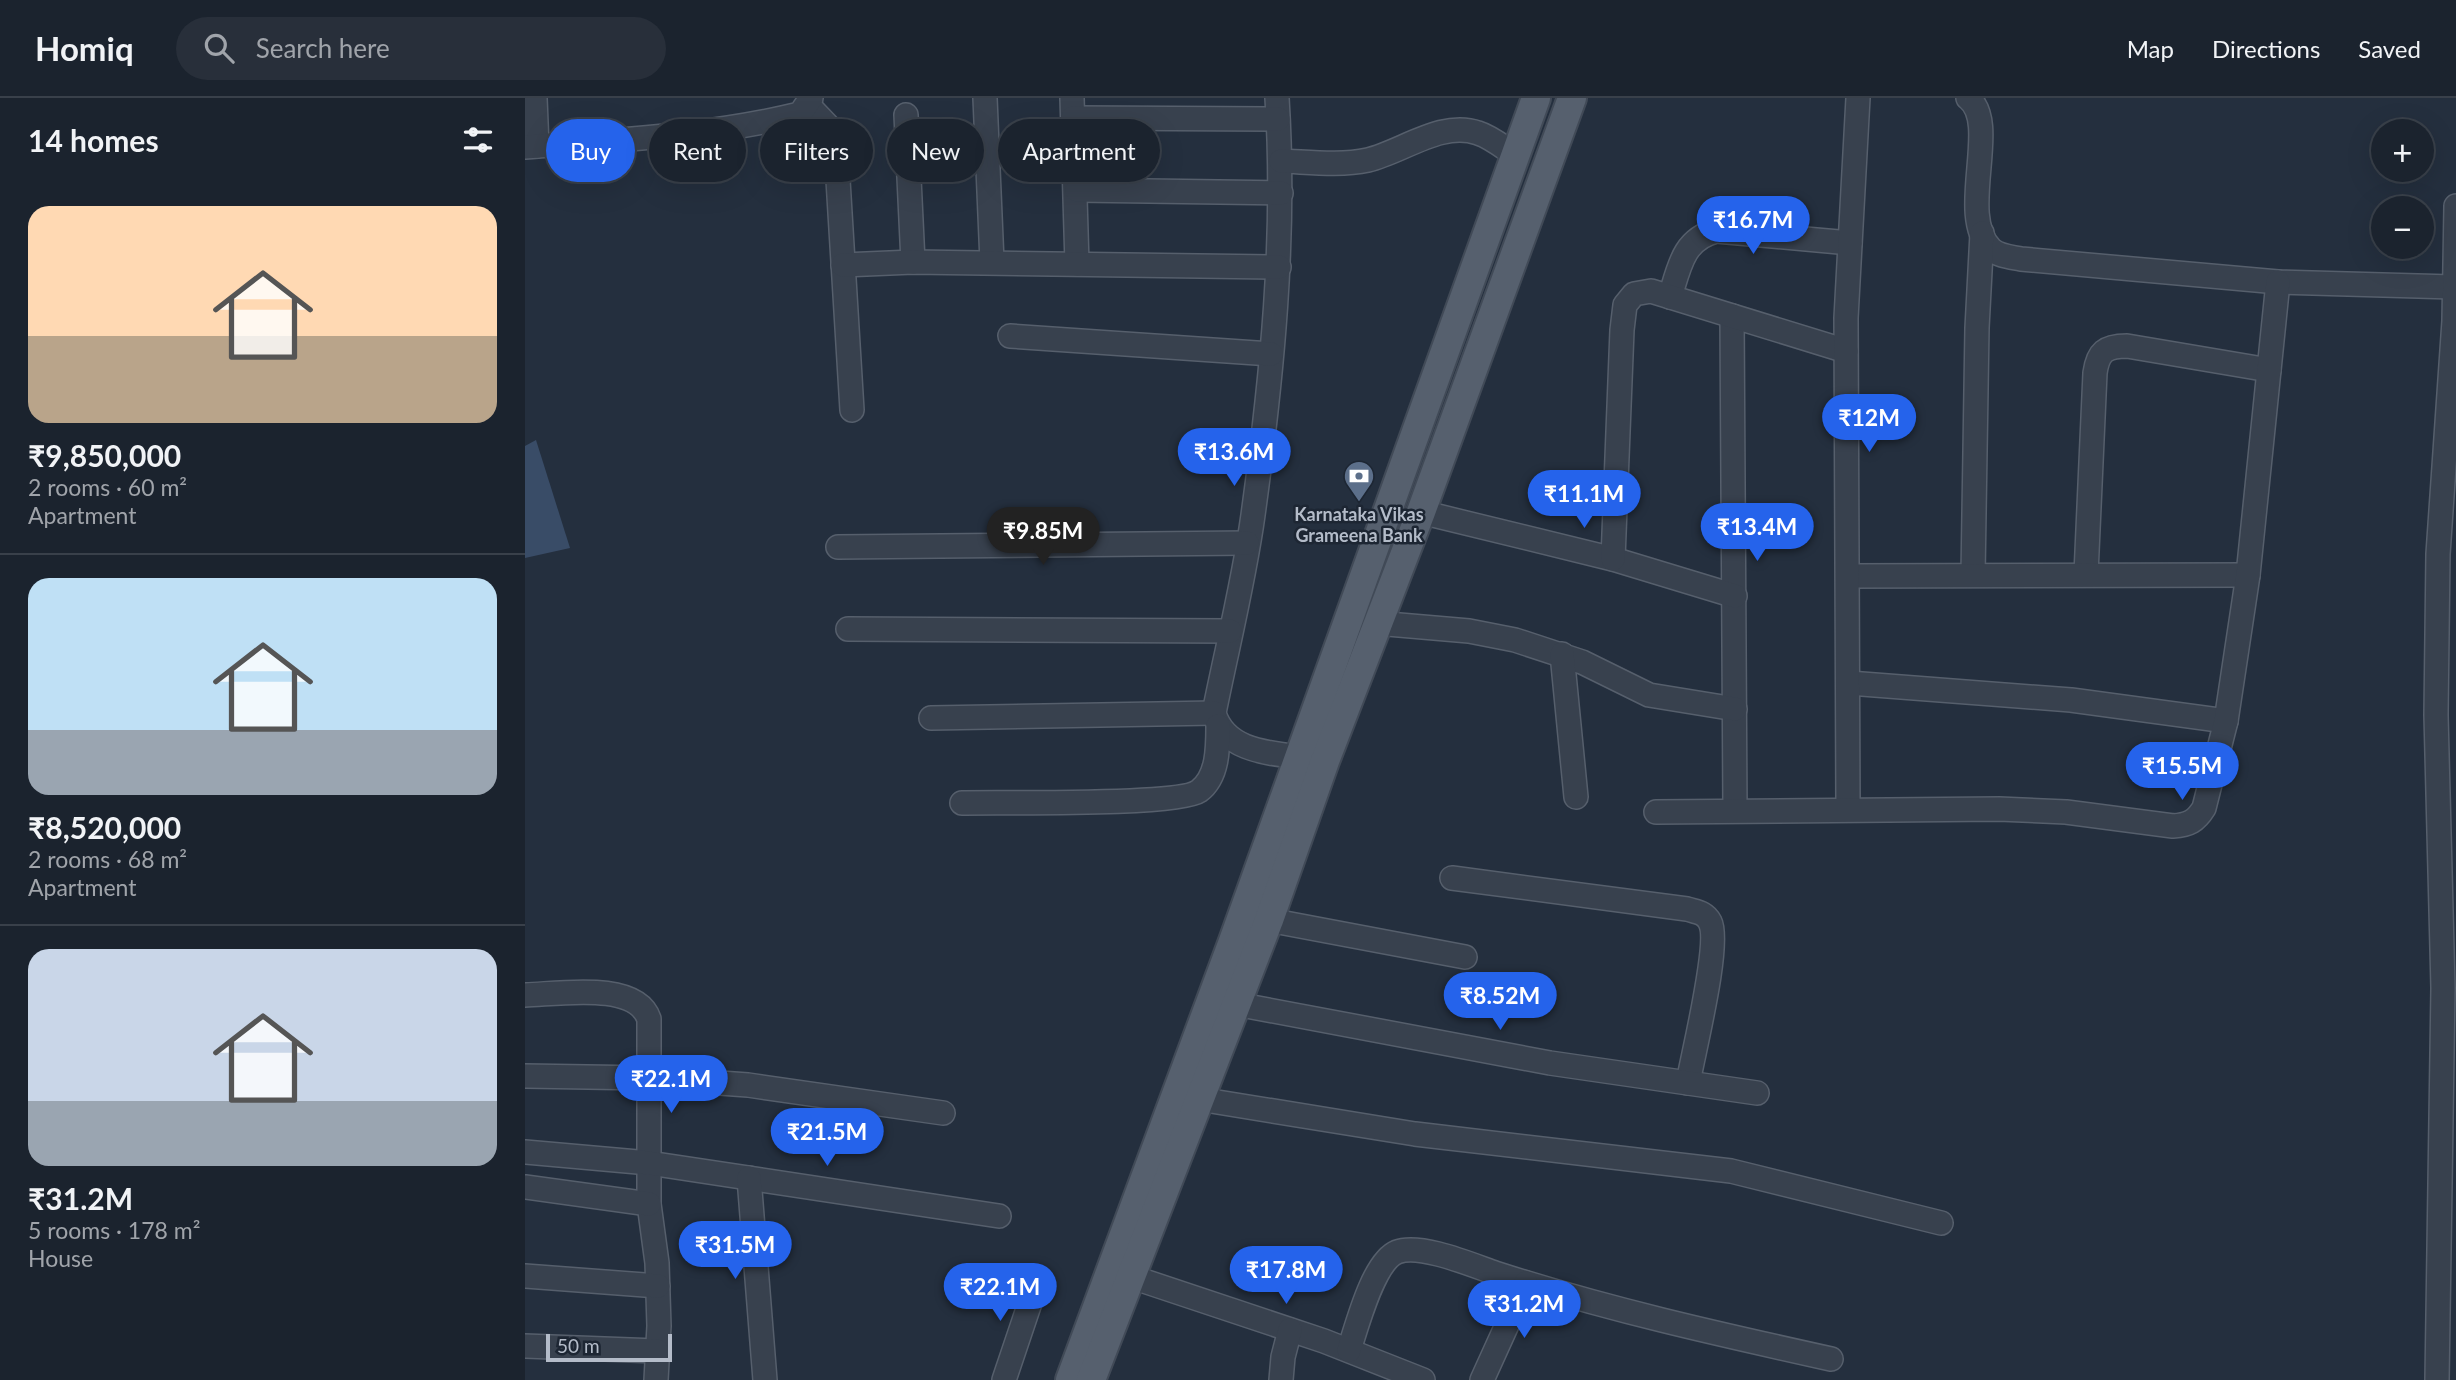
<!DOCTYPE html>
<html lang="en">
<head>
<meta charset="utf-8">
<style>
  body { margin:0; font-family:Lato,sans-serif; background:#282f3a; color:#f1f3f6; height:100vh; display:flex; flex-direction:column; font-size:26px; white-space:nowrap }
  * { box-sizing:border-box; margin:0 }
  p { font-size:23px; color:#a0a4aa }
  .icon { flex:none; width:38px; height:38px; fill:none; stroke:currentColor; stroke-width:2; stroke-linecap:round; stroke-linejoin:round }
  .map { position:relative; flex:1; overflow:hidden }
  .details { display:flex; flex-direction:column; background:#1b232e; width:525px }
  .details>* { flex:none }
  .top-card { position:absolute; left:21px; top:21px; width:665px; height:63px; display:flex; gap:14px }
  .buttons { position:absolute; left:1846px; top:21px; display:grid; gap:14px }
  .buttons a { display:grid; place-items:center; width:63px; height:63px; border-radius:50%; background:#1b232e; box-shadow:0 7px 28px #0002,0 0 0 2px #39404a; font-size:35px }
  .scale { position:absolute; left:21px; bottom:18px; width:126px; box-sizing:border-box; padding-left:7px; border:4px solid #b4bcc9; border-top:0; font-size:19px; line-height:24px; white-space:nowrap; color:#b4bcc9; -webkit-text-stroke:5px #1d2633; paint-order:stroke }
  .price { position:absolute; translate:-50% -60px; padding:0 16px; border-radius:24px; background:#2563eb; color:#fff; font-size:23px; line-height:46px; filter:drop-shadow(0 2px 4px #0008) }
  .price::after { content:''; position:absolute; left:50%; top:42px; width:21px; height:16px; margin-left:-10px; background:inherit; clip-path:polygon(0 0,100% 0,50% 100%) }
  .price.current { background:#222; color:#fff }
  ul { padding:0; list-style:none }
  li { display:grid; align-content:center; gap:14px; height:371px; padding:0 28px }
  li+li { border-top:2px solid #39404a }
  li span { display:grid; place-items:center; height:217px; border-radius:21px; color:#555 }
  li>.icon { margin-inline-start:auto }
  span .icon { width:126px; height:126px; fill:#fffc; stroke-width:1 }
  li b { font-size:30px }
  h2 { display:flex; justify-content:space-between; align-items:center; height:84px; padding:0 28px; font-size:30px }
  .tag { padding:0 24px; border-radius:32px; background:#1b232e; box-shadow:0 7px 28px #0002,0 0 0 2px #39404a; font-size:24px; line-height:63px }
  .tag.current { background:#2563eb; color:#fff }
  header { display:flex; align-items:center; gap:42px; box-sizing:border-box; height:98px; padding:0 35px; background:#1b232e; border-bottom:2px solid #39404a }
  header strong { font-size:33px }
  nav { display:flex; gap:38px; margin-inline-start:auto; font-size:24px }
  .search { width:490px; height:63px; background:#282f3a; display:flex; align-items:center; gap:18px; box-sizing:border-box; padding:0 24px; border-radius:38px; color:#a0a4aa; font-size:26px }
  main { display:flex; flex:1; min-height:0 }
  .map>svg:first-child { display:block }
  .water { fill:#394c67 }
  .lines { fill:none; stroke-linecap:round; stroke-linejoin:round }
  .minor-casing { stroke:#565f6c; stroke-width:26 }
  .major-casing { stroke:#414a57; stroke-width:32 }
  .minor { stroke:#38414e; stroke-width:23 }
  .major { stroke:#56606e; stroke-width:28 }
  .labels { text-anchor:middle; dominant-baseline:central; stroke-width:5; stroke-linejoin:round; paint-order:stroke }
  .poi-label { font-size:18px; font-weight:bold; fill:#b4bcc9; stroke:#1d2633 }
</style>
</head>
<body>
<header>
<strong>Homiq</strong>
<div class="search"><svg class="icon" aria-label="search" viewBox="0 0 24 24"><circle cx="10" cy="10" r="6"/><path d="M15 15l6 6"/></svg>Search here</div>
<nav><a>Map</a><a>Directions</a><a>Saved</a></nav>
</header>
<main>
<section class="details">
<h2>14 homes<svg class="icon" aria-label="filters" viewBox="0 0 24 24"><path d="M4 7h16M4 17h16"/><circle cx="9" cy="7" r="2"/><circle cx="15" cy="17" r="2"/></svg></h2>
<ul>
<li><span style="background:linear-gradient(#ffd9b3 60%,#b9a48a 0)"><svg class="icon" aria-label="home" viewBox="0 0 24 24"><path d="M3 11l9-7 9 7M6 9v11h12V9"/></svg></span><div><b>₹9,850,000</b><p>2 rooms · 60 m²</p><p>Apartment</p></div></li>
<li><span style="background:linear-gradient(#bfe0f5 70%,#9aa5b1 0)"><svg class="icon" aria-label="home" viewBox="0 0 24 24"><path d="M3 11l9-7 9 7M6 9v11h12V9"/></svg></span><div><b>₹8,520,000</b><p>2 rooms · 68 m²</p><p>Apartment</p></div></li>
<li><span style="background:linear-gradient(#c9d6e8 70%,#9aa5b1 0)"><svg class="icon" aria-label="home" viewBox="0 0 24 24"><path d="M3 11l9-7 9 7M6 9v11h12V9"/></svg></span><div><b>₹31.2M</b><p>5 rooms · 178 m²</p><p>House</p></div></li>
</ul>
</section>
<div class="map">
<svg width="1931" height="1282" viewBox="0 0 1931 1282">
  <rect width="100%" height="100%" fill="#242f3e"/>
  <path class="water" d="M 11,342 L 45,450 L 0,460 L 0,348 Z"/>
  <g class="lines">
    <g class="minor-casing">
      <g id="minor">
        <path d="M 10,0 L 12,48"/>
        <path d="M 460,0 L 467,164"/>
        <path d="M 547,0 L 552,166"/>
        <path d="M 752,0 C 761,140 747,279 728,417 C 719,483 702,550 689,615 C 701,657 753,655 789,661"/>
        <path d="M 1443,0 C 1476,25 1431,117 1466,151 C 1473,158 1486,159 1496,161 L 1753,184 L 1928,189"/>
        <path d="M 283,7 L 304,29 L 311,49 L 327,312"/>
        <path d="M 381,17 L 388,164"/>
        <path d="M 548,20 L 753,21"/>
        <path d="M 0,49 C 93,42 184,38 275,16 L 286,0"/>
        <path d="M 756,63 C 784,64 815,68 843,62 C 877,54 917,22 953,35 C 966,39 978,49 990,57"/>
        <path d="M 552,92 L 756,95"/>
        <path d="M 318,167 L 388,164 L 754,169"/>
        <path d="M 1145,199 C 1154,170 1158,141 1191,133 L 1325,145"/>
        <path d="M 1207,218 L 1210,712"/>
        <path d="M 485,238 L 746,256"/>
        <path d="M 896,414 L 1088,461 L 1210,498"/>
        <path d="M 313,449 L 722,445"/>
        <path d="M 1088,461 L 1097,232 L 1100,207 L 1109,196 L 1126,193 L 1321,253"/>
        <path d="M 1561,476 L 1570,275 C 1573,254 1580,248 1602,248 L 1744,272"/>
        <path d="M 1448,477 L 1452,230 L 1457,135"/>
        <path d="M 1323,478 L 1723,477"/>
        <path d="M 851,525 L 944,533 L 990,542 L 1057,564 L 1124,597 L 1210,611"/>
        <path d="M 323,531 L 705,533"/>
        <path d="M 1037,556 L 1051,699"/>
        <path d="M 1324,585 L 1546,602 L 1701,623"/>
        <path d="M 406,620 L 689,615"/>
        <path d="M 437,705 C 474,704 653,708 674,693 C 693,679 693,650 693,628"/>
        <path d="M 1323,710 L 1321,220 L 1333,0"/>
        <path d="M 1131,714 L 1474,711 L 1541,714 L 1648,728 C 1664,727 1671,723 1679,710 L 1701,623 L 1723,477 L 1753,184"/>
        <path d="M 927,780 L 1162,811 C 1171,814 1180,814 1185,824 C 1196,845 1168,956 1163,985"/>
        <path d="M 744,822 L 940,859"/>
        <path d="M 0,897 C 34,896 111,883 124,921 L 124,1106 L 132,1165 L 134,1228 L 131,1282"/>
        <path d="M 711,906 L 1025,965 L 1232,995"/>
        <path d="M 0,978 L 124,980 L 223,987 L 418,1015"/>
        <path d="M 674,1001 L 890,1036 L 1206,1073 L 1416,1125"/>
        <path d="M 0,1054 L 124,1065 L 474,1118"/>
        <path d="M 224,1080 L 240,1282"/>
        <path d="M 0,1089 L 124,1106"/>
        <path d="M 0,1178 L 133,1188"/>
        <path d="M 607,1179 L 799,1243 L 898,1282"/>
        <path d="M 0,1248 L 132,1253"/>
        <path d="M 824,1252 C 832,1228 848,1164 872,1154 C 895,1145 947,1167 970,1175 C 1081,1211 1193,1236 1306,1261"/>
        <path d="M 479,1282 L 513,1181"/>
        <path d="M 756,1282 L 758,1259 L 765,1232"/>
        <path d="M 957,1282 L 1001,1185"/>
        <path d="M 1912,1282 L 1918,890 L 1911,617 L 1913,456 L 1929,223 L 1931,108"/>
      </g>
    </g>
    <g class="major-casing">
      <g id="major">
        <path d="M 545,1282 L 708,843 L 1011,0"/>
        <path d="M 566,1282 L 744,822 L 800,663 L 896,414 L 1047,0"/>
      </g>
    </g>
    <use href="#minor" class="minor"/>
    <use href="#major" class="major"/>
  </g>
  <defs>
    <g id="bank-pin" transform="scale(1.575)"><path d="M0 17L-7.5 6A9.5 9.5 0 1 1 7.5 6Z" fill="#5c6f8a" stroke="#1d2633"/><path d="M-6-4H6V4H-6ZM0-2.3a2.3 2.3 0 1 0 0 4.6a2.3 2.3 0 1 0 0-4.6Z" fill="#fff"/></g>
  </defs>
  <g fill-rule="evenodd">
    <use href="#bank-pin" x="834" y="378"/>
  </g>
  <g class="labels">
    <g class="poi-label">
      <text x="834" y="416">Karnataka Vikas<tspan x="834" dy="21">Grameena Bank</tspan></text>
    </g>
  </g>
</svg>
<div class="buttons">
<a>+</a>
<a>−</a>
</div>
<div class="scale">50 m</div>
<b class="price" style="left:1228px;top:158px">₹16.7M</b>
<b class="price" style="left:1344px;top:356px">₹12M</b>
<b class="price" style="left:709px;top:390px">₹13.6M</b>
<b class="price" style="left:1059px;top:432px">₹11.1M</b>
<b class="price" style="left:1232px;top:465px">₹13.4M</b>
<b class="price current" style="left:518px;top:469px">₹9.85M</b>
<b class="price" style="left:1657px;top:704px">₹15.5M</b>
<b class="price" style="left:975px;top:934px">₹8.52M</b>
<b class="price" style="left:146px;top:1017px">₹22.1M</b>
<b class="price" style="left:302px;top:1070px">₹21.5M</b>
<b class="price" style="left:210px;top:1183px">₹31.5M</b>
<b class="price" style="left:761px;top:1208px">₹17.8M</b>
<b class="price" style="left:475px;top:1225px">₹22.1M</b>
<b class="price" style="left:999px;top:1242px">₹31.2M</b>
<div class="top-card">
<a class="tag current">Buy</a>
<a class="tag">Rent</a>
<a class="tag">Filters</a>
<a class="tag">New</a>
<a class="tag">Apartment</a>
</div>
</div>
</main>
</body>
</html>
